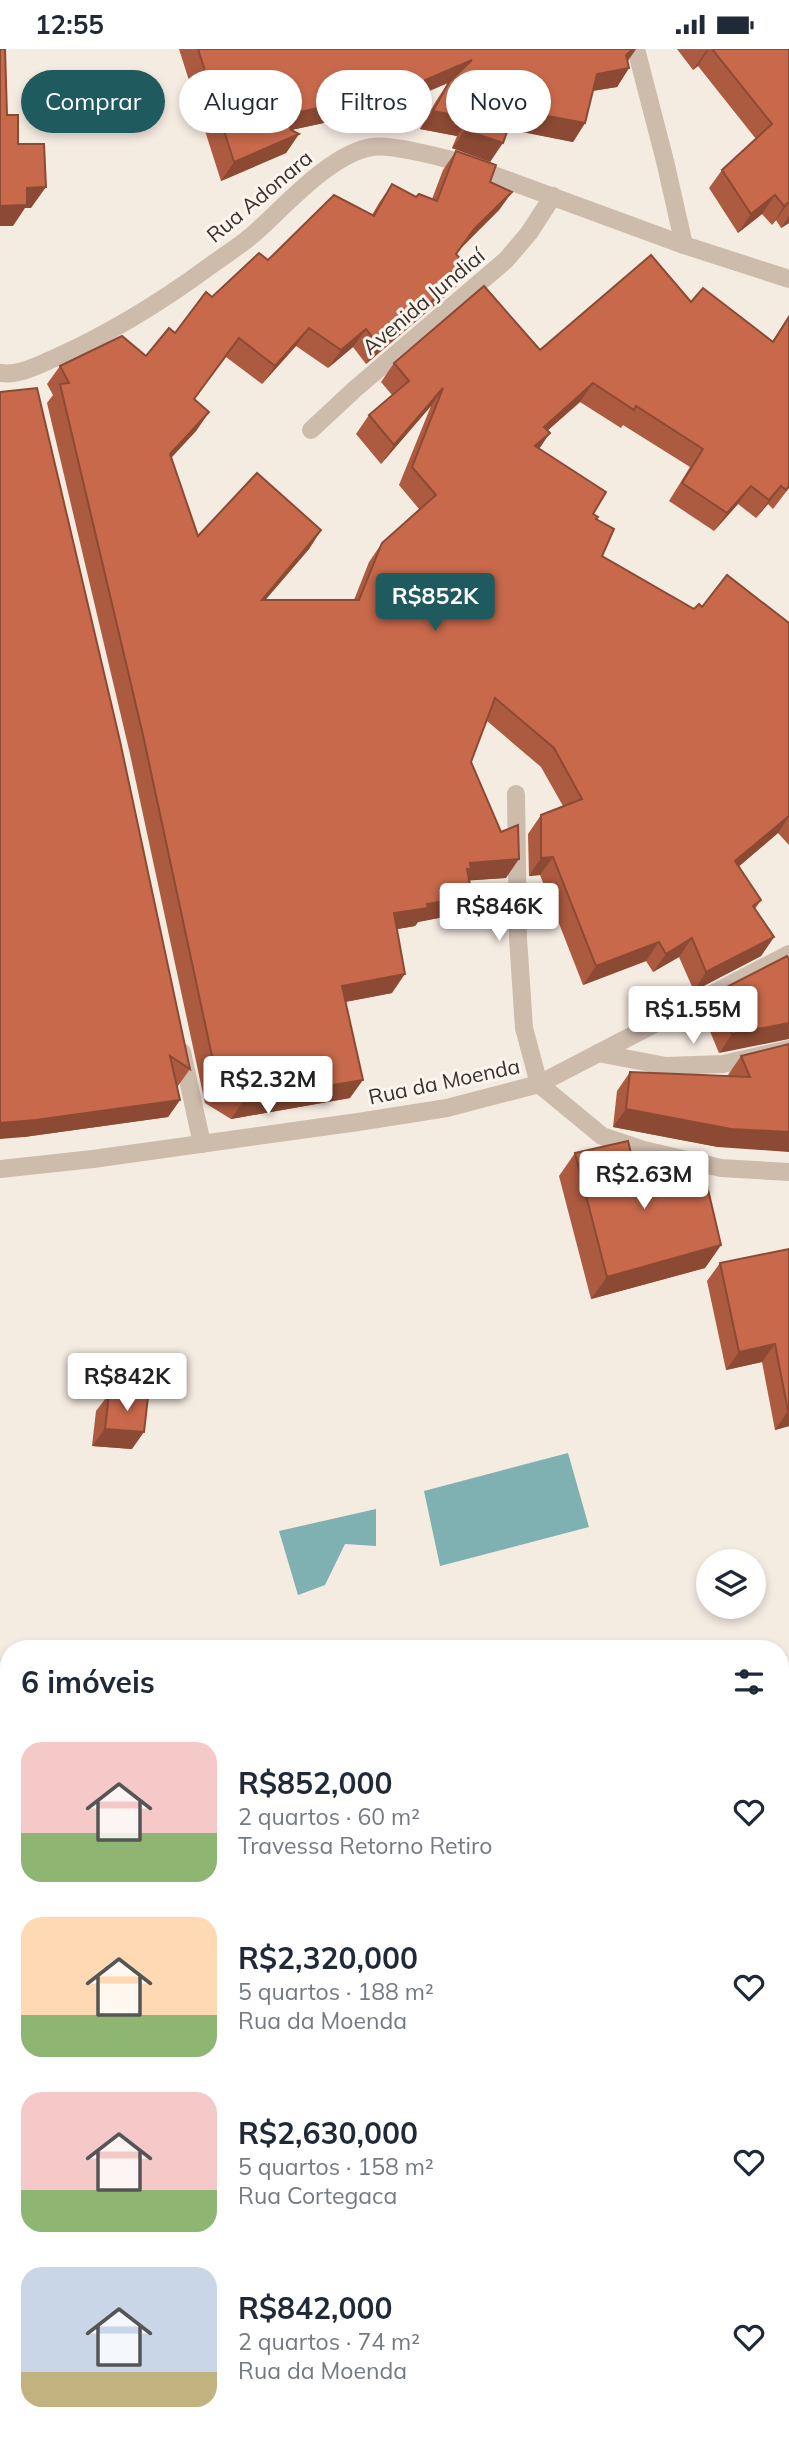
<!DOCTYPE html>
<html lang="pt">
<head>
<meta charset="utf-8">
<style>
  body { margin:0; font-family:Mulish,sans-serif; background:#f2f2f3; color:#1f2937; height:100vh; display:flex; flex-direction:column; font-size:26px; white-space:nowrap }
  * { box-sizing:border-box; margin:0 }
  p { font-size:23px; color:#747a83 }
  .icon { flex:none; width:38px; height:38px; fill:none; stroke:currentColor; stroke-width:2; stroke-linecap:round; stroke-linejoin:round }
  .map { position:relative; flex:1; overflow:hidden }
  .panel { position:absolute; left:0px; top:1591px; width:789px; height:800px; display:flex; flex-direction:column; background:#fff; border-radius:28px 28px 0 0; box-shadow:0 4px 10px #0003 }
  .panel>* { flex:none }
  .top-card { position:absolute; left:21px; top:21px; width:747px; height:63px; display:flex; gap:14px }
  .buttons { position:absolute; left:696px; top:1500px; display:grid; gap:14px }
  .buttons a { display:grid; place-items:center; width:70px; height:70px; border-radius:50%; background:#fff; box-shadow:0 4px 10px #0003; font-size:35px }
  .price { position:absolute; translate:-50% -60px; padding:0 16px; border-radius:7px; background:#fff; color:#222; font-size:23px; line-height:46px; filter:drop-shadow(0 2px 4px #0008) }
  .price::after { content:''; position:absolute; left:50%; top:42px; width:21px; height:16px; margin-left:-10px; background:inherit; clip-path:polygon(0 0,100% 0,50% 100%) }
  .price.current { background:#1f5a5e; color:#fff }
  ul { padding:0; list-style:none }
  li { display:flex; align-items:center; gap:21px; height:175px; padding:0 21px }
  li span { display:grid; place-items:center; flex:none; width:196px; height:140px; border-radius:21px; color:#555 }
  li>.icon { margin-inline-start:auto }
  span .icon { width:84px; height:84px; fill:#fffc; stroke-width:1 }
  li b { font-size:30px }
  h2 { display:flex; justify-content:space-between; align-items:center; height:84px; padding:0 21px; font-size:30px }
  .pill { padding:0 24px; border-radius:32px; background:#fff; box-shadow:0 4px 10px #0003; font-size:24px; line-height:63px }
  .pill.current { background:#1f5a5e; color:#fff }
  .status { display:flex; justify-content:space-between; align-items:center; height:49px; padding:0 35px; background:#fff; direction:ltr }
  .status svg { height:19px; fill:currentColor }
  .map>svg:first-child { display:block }
  .water { fill:#7fb0b2 }
  .lines { fill:none; stroke-linecap:round; stroke-linejoin:round }
  .minor { stroke:#cdbbac; stroke-width:18 }
  .wall { fill:#ac5a40 }
  .shaded-wall { fill:#8c4a34 }
  .building { fill:#c8694b; stroke:#8c4a34; stroke-width:2 }
  .labels { text-anchor:middle; dominant-baseline:central; stroke-width:6; stroke-linejoin:round; paint-order:stroke }
  .street-label { font-size:21px; fill:#3b302b; stroke:#fbf5ee }
</style>
</head>
<body>
<div class="status"><b>12:55</b><svg viewBox="0 0 49 12"><path d="M0 12V9h3v3zM5 12V6h3v6zM10 12V3h3v9zM15 12V0h3v12zM26 1h20v11H26zM47 4h2v5h-2z"/></svg></div>
<div class="map">
<svg width="789" height="2389" viewBox="0 0 789 2389">
  <rect width="100%" height="100%" fill="#f4ebe1"/>
  <g class="water">
    <path d="M 568,1404 L 589,1478 L 440,1517 L 424,1442 Z"/>
    <path d="M 376,1460 L 376,1497 L 345,1495 L 325,1536 L 298,1546 L 279,1482 Z"/>
  </g>
  <g class="lines">
    <g class="minor">
      <path d="M 636,0 L 665,112 L 684,196"/>
      <path d="M 0,324 C 19,327 38,316 55,309 C 111,284 161,253 210,217 C 226,205 243,195 257,182 C 286,156 332,104 372,98 C 389,95 437,107 455,112 L 684,196 L 789,230"/>
      <path d="M 311,381 L 355,340 L 506,211 L 529,184 L 553,147"/>
      <path d="M 516,745 L 518,889 L 524,979 L 539,1035"/>
      <path d="M 182,1003 L 202,1095"/>
      <path d="M 598,1004 L 666,1017 L 723,1015 L 789,1000"/>
      <path d="M 539,1035 L 602,1087 L 644,1101 L 721,1119 L 789,1123"/>
      <path d="M 0,1120 L 93,1110 L 358,1073 L 447,1059 L 539,1035 L 789,905"/>
      <path d="M 780,1865 L 789,1863"/>
      <path d="M 0,2064 L 9,2061"/>
      <path d="M 780,2143 L 789,2148"/>
    </g>
  </g>
  <g class="wall">
    <path d="M 179,0 L 636,0 L 628,12 L 629,19 L 617,38 L 593,42 L 585,74 L 573,93 L 508,80 L 490,113 L 452,99 L 457,87 L 420,80 L 436,52 L 448,34 L 345,78 L 342,70 L 291,81 L 299,85 L 286,104 L 221,132 Z"/>
    <path d="M 677,0 L 789,0 L 789,174 L 781,179 L 776,171 L 772,176 L 762,165 L 738,184 L 709,139 L 722,121 L 756,90 L 698,17 L 693,21 Z"/>
    <path d="M 456,102 L 490,133 L 512,143 L 499,161 L 462,198 L 456,205 L 456,238 L 366,315 L 353,298 L 328,319 L 296,297 L 262,335 L 226,308 L 194,350 L 209,363 L 196,382 L 171,409 L 198,487 L 321,481 L 309,500 L 265,551 L 354,551 L 369,513 L 382,494 L 419,460 L 399,436 L 431,357 L 381,415 L 356,385 L 369,366 L 392,346 L 381,333 L 394,314 L 540,301 L 691,253 L 772,293 L 789,266 L 789,439 L 773,460 L 768,455 L 756,469 L 738,455 L 714,482 L 669,452 L 690,418 L 623,376 L 621,379 L 580,353 L 547,382 L 539,400 L 593,465 L 596,470 L 602,507 L 694,560 L 702,558 L 789,574 L 789,796 L 778,784 L 739,817 L 761,851 L 755,860 L 774,888 L 761,907 L 694,942 L 679,908 L 653,923 L 646,912 L 583,936 L 540,826 L 529,827 L 528,785 L 541,766 L 563,757 L 541,718 L 487,672 L 471,713 L 506,829 L 470,831 L 472,847 L 459,865 L 418,873 L 415,877 L 397,880 L 392,944 L 345,953 L 350,1049 L 231,1070 L 205,1054 L 130,705 L 47,354 L 53,346 L 47,335 L 60,317 L 146,307 L 175,284 L 212,248 L 268,211 L 372,166 L 379,154 L 392,135 L 416,148 L 432,150 L 443,121 Z"/>
    <path d="M 0,343 L 190,1020 L 178,1037 L 177,1036 L 180,1051 L 168,1068 L 24,1088 Z"/>
    <path d="M 789,910 L 719,1004 L 702,963 L 715,944 Z"/>
    <path d="M 789,995 L 718,1098 L 613,1078 L 617,1042 L 630,1023 L 729,1027 L 728,1026 L 741,1007 Z"/>
    <path d="M 575,1104 L 639,1137 L 721,1196 L 705,1219 L 591,1250 L 559,1127 Z"/>
    <path d="M 789,1200 L 789,1377 L 775,1381 L 762,1313 L 726,1321 L 707,1232 L 720,1214 Z"/>
    <path d="M 109,1345 L 132,1400 L 92,1397 L 96,1362 Z"/>
    <path d="M 789,1681 L 789,1793 L 780,1724 L 780,1691 L 787,1682 Z"/>
    <path d="M 789,1889 L 789,2103 L 782,2105 L 780,2105 L 780,1891 Z"/>
    <path d="M 147,2382 L 213,2382 L 214,2389 L 148,2389 Z"/>
    <path d="M 511,2382 L 780,2382 L 789,2389 L 510,2389 Z"/>
  </g>
  <g class="shaded-wall">
    <path d="M 633,0 L 636,0 L 627,12 L 629,19 L 617,38 L 584,43 L 597,25 L 626,6 Z"/>
    <path d="M 709,0 L 698,17 L 693,21 L 706,2 Z"/>
    <path d="M 472,11 L 459,29 L 345,78 L 358,60 Z"/>
    <path d="M 355,51 L 342,70 L 273,85 L 286,66 Z"/>
    <path d="M 515,61 L 585,74 L 573,93 L 502,79 Z"/>
    <path d="M 433,62 L 469,69 L 457,87 L 420,80 Z"/>
    <path d="M 465,81 L 503,94 L 490,113 L 452,99 Z"/>
    <path d="M 299,85 L 286,104 L 221,132 L 234,113 Z"/>
    <path d="M 46,138 L 31,159 L 25,159 L 13,177 L 0,177 L 0,157 L 27,139 Z"/>
    <path d="M 512,143 L 499,161 L 462,198 L 443,223 L 475,179 Z"/>
    <path d="M 775,146 L 762,165 L 738,184 L 751,165 Z"/>
    <path d="M 789,153 L 776,171 L 772,176 L 784,157 Z"/>
    <path d="M 789,167 L 789,174 L 781,179 Z"/>
    <path d="M 469,220 L 456,238 L 366,315 L 379,297 Z"/>
    <path d="M 309,279 L 296,297 L 262,335 L 275,317 Z"/>
    <path d="M 366,280 L 353,298 L 328,319 L 341,301 Z"/>
    <path d="M 593,334 L 580,353 L 531,396 L 544,378 Z"/>
    <path d="M 443,339 L 431,357 L 381,415 L 394,396 Z"/>
    <path d="M 209,363 L 196,382 L 157,424 L 170,405 Z"/>
    <path d="M 550,384 L 537,403 L 535,397 Z"/>
    <path d="M 751,437 L 738,455 L 714,482 L 727,464 Z"/>
    <path d="M 781,437 L 768,455 L 756,469 L 769,451 Z"/>
    <path d="M 321,481 L 309,500 L 249,570 L 262,551 Z"/>
    <path d="M 789,767 L 778,784 L 723,831 L 735,812 Z"/>
    <path d="M 553,808 L 540,826 L 529,827 L 541,809 Z"/>
    <path d="M 519,810 L 506,829 L 462,832 L 470,814 Z"/>
    <path d="M 472,847 L 459,865 L 418,873 L 415,877 L 381,883 L 394,864 L 427,855 Z"/>
    <path d="M 774,888 L 761,907 L 694,942 L 706,923 Z"/>
    <path d="M 692,889 L 679,908 L 653,923 L 666,905 Z"/>
    <path d="M 659,893 L 646,912 L 583,936 L 596,917 Z"/>
    <path d="M 405,925 L 392,944 L 329,956 L 342,937 Z"/>
    <path d="M 789,974 L 789,990 L 719,1004 L 732,985 Z"/>
    <path d="M 363,1031 L 350,1049 L 231,1070 L 244,1051 Z"/>
    <path d="M 180,1051 L 168,1068 L 24,1088 L 0,1090 L 0,1074 Z"/>
    <path d="M 626,1060 L 789,1083 L 789,1103 L 718,1098 L 613,1078 Z"/>
    <path d="M 721,1196 L 705,1219 L 591,1250 L 607,1228 Z"/>
    <path d="M 775,1295 L 762,1313 L 726,1321 L 739,1303 Z"/>
    <path d="M 788,1362 L 789,1362 L 789,1377 L 775,1381 Z"/>
    <path d="M 105,1380 L 144,1383 L 132,1400 L 92,1397 Z"/>
    <path d="M 789,2095 L 789,2101 L 782,2105 Z"/>
  </g>
  <g class="building">
    <path d="M 0,0 L 5,0 L 7,66 L 18,66 L 18,95 L 44,95 L 46,138 L 27,139 L 27,156 L 0,157 Z"/>
    <path d="M 198,0 L 633,0 L 626,6 L 629,19 L 597,25 L 585,74 L 515,61 L 503,94 L 465,81 L 469,69 L 433,62 L 449,33 L 472,11 L 358,60 L 355,51 L 286,66 L 291,81 L 299,85 L 234,113 Z"/>
    <path d="M 712,0 L 789,0 L 789,153 L 784,157 L 775,146 L 751,165 L 722,121 L 772,75 Z"/>
    <path d="M 456,102 L 496,116 L 490,133 L 512,143 L 475,179 L 456,205 L 469,220 L 379,297 L 366,280 L 341,301 L 309,279 L 275,317 L 239,289 L 194,350 L 209,363 L 170,405 L 198,487 L 257,424 L 321,481 L 262,551 L 359,551 L 382,494 L 436,446 L 412,418 L 443,339 L 394,396 L 369,366 L 409,332 L 394,314 L 484,237 L 540,301 L 651,206 L 691,253 L 703,239 L 773,293 L 789,268 L 789,437 L 786,441 L 781,437 L 769,451 L 751,437 L 727,464 L 682,434 L 703,400 L 636,357 L 634,361 L 593,334 L 544,378 L 550,384 L 535,397 L 606,443 L 593,465 L 598,468 L 596,470 L 614,480 L 602,507 L 694,560 L 699,555 L 702,558 L 727,526 L 789,574 L 789,767 L 735,812 L 761,851 L 753,857 L 774,888 L 706,923 L 692,889 L 666,905 L 659,893 L 596,917 L 553,808 L 541,809 L 541,766 L 582,750 L 554,699 L 495,649 L 471,713 L 501,783 L 518,776 L 519,810 L 470,814 L 471,820 L 467,820 L 472,847 L 427,855 L 428,859 L 394,864 L 405,925 L 342,937 L 363,1031 L 244,1051 L 218,1035 L 143,686 L 60,335 L 69,334 L 60,317 L 122,287 L 146,307 L 169,279 L 175,284 L 206,243 L 212,248 L 259,204 L 268,211 L 334,146 L 374,167 L 392,135 L 416,148 L 419,145 L 437,152 Z"/>
    <path d="M 37,339 L 120,692 L 190,1020 L 170,1007 L 180,1051 L 36,1071 L 0,1074 L 0,343 Z"/>
    <path d="M 787,907 L 789,910 L 789,974 L 732,985 L 715,944 Z"/>
    <path d="M 789,995 L 789,1083 L 731,1080 L 626,1060 L 630,1023 L 750,1028 L 741,1007 Z"/>
    <path d="M 628,1092 L 639,1137 L 703,1119 L 721,1196 L 607,1228 L 575,1104 Z"/>
    <path d="M 789,1200 L 789,1362 L 788,1362 L 775,1295 L 739,1303 L 720,1214 Z"/>
    <path d="M 109,1345 L 148,1348 L 144,1383 L 105,1380 Z"/>
    <path d="M 789,1681 L 789,1698 L 787,1682 Z"/>
    <path d="M 789,1889 L 789,2088 L 780,2083 L 780,1891 Z"/>
    <path d="M 786,2189 L 789,2192 L 789,2389 L 520,2389 L 521,2382 L 780,2382 L 780,2193 Z"/>
    <path d="M 160,2382 L 213,2382 L 214,2389 L 161,2389 Z"/>
  </g>
  <g class="labels">
    <g class="street-label">
      <text transform="translate(259 147) rotate(-40)">Rua Adonara</text>
      <text transform="translate(423 252) rotate(-40)">Avenida Jundiaí</text>
      <text transform="translate(444 1032) rotate(-12)">Rua da Moenda</text>
    </g>
  </g>
</svg>
<div class="buttons">
<a><svg class="icon" aria-label="layers" viewBox="0 0 24 24"><path d="M12 4l9 5-9 5-9-5zM3 14l9 5 9-5"/></svg></a>
</div>
<b class="price current" style="left:435px;top:584px">R$852K</b>
<b class="price" style="left:499px;top:894px">R$846K</b>
<b class="price" style="left:693px;top:997px">R$1.55M</b>
<b class="price" style="left:268px;top:1067px">R$2.32M</b>
<b class="price" style="left:644px;top:1162px">R$2.63M</b>
<b class="price" style="left:127px;top:1364px">R$842K</b>
<div class="top-card">
<a class="pill current">Comprar</a>
<a class="pill">Alugar</a>
<a class="pill">Filtros</a>
<a class="pill">Novo</a>
</div>
<section class="panel">
<h2>6 imóveis<svg class="icon" aria-label="filters" viewBox="0 0 24 24"><path d="M4 7h16M4 17h16"/><circle cx="9" cy="7" r="2"/><circle cx="15" cy="17" r="2"/></svg></h2>
<ul>
<li><span style="background:linear-gradient(#f6c9c9 65%,#8fb573 0)"><svg class="icon" aria-label="home" viewBox="0 0 24 24"><path d="M3 11l9-7 9 7M6 9v11h12V9"/></svg></span><div><b>R$852,000</b><p>2 quartos · 60 m²</p><p>Travessa Retorno Retiro</p></div><svg class="icon" aria-label="heart" viewBox="0 0 24 24"><path d="M12 20l-8-8c-3-5 5-10 8-4 3-6 11-1 8 4z"/></svg></li>
<li><span style="background:linear-gradient(#ffd9b3 70%,#8fb573 0)"><svg class="icon" aria-label="home" viewBox="0 0 24 24"><path d="M3 11l9-7 9 7M6 9v11h12V9"/></svg></span><div><b>R$2,320,000</b><p>5 quartos · 188 m²</p><p>Rua da Moenda</p></div><svg class="icon" aria-label="heart" viewBox="0 0 24 24"><path d="M12 20l-8-8c-3-5 5-10 8-4 3-6 11-1 8 4z"/></svg></li>
<li><span style="background:linear-gradient(#f6c9c9 70%,#8fb573 0)"><svg class="icon" aria-label="home" viewBox="0 0 24 24"><path d="M3 11l9-7 9 7M6 9v11h12V9"/></svg></span><div><b>R$2,630,000</b><p>5 quartos · 158 m²</p><p>Rua Cortegaca</p></div><svg class="icon" aria-label="heart" viewBox="0 0 24 24"><path d="M12 20l-8-8c-3-5 5-10 8-4 3-6 11-1 8 4z"/></svg></li>
<li><span style="background:linear-gradient(#c9d6e8 75%,#c2b280 0)"><svg class="icon" aria-label="home" viewBox="0 0 24 24"><path d="M3 11l9-7 9 7M6 9v11h12V9"/></svg></span><div><b>R$842,000</b><p>2 quartos · 74 m²</p><p>Rua da Moenda</p></div><svg class="icon" aria-label="heart" viewBox="0 0 24 24"><path d="M12 20l-8-8c-3-5 5-10 8-4 3-6 11-1 8 4z"/></svg></li>
</ul>
</section>
</div>
</body>
</html>
